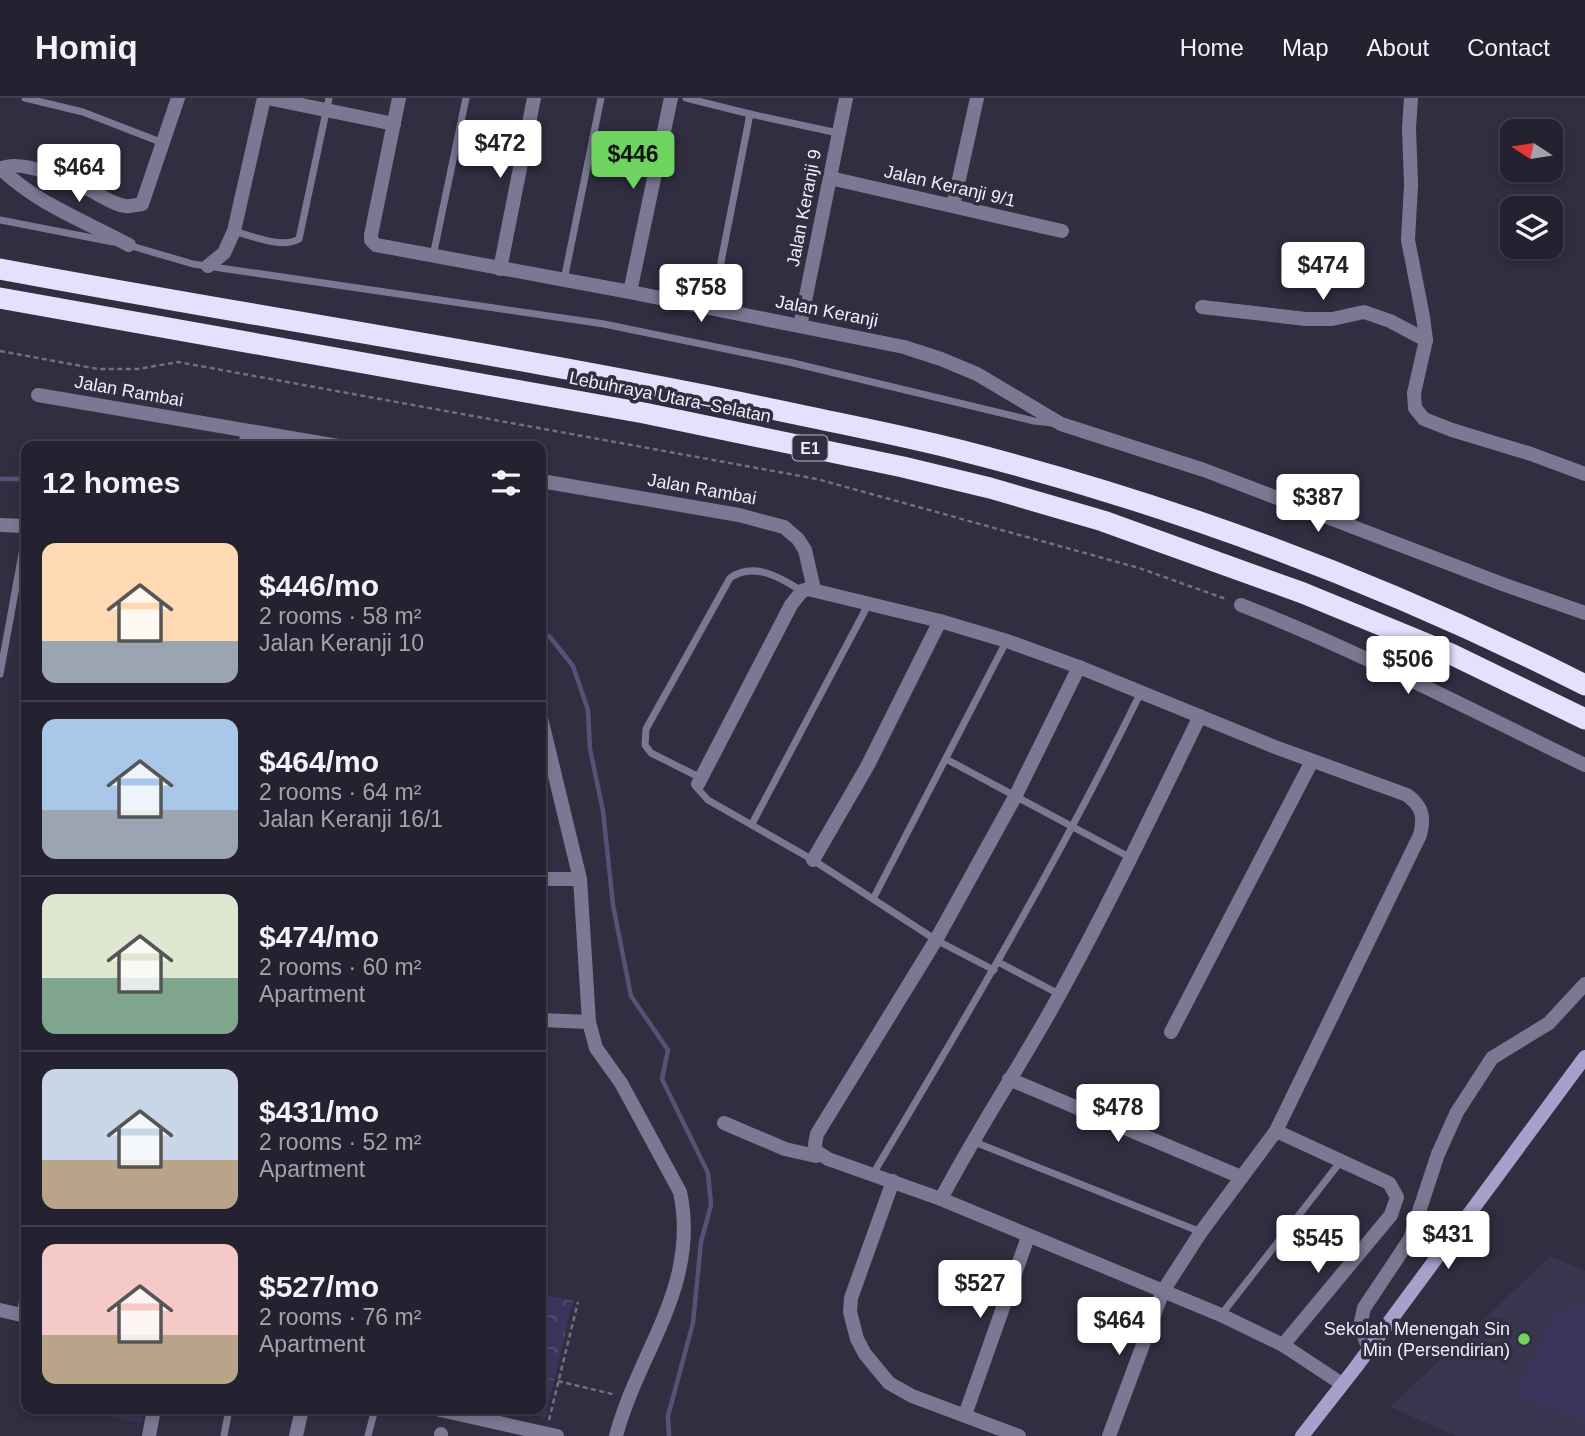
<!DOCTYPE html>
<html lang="en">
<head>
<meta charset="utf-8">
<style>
  body { margin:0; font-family:Arial,sans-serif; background:#302f3c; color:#f1f3f6; height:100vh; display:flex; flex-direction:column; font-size:26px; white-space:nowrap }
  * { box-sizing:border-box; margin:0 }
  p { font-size:23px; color:#a3a4ab }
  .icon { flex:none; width:38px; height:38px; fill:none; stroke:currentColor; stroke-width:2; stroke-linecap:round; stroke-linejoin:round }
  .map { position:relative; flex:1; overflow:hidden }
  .side { position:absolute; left:21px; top:343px; width:525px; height:973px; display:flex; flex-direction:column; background:#242230; border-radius:14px; box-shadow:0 4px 10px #0003,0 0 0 2px #413f4c }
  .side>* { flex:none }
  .needle { width:46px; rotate:282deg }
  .fabs { position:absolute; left:1500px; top:21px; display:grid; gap:14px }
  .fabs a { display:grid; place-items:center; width:63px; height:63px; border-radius:14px; background:#242230; box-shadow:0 4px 10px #0003,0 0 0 2px #413f4c; font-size:35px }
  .price { position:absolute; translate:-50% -60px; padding:0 16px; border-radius:7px; background:#fff; color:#222; font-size:23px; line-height:46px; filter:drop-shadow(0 2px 4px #0008) }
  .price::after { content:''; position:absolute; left:50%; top:42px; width:21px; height:16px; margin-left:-10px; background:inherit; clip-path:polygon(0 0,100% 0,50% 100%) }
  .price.active { background:#6fd35f; color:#111 }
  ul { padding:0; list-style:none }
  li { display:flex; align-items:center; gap:21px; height:175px; padding:0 21px }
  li+li { border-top:2px solid #413f4c }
  li span { display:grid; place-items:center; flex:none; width:196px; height:140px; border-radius:14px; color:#555 }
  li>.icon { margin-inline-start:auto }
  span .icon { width:84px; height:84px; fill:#fffc; stroke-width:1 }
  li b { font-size:30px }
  h2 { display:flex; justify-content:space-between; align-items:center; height:84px; padding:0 21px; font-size:30px }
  header { display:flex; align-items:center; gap:42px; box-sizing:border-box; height:98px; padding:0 35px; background:#242230; border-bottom:2px solid #413f4c }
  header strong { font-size:33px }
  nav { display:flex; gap:38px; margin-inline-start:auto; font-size:24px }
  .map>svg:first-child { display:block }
  .built { fill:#3a364f }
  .park { fill:url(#park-crowns) }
  .garden { fill:#3b345c }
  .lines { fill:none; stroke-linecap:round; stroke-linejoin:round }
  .stream { stroke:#5c4f77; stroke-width:4.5 }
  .path { stroke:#717080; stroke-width:2.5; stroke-dasharray:5 3.5; stroke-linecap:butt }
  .service { stroke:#7b7893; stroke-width:7 }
  .minor { stroke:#7b7893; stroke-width:14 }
  .secondary { stroke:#a6a0cb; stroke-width:14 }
  .motorway { stroke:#e4e1fc; stroke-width:21 }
  .poi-dot { fill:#6fd35f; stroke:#302e40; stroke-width:2.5 }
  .labels { text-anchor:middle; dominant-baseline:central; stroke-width:7; stroke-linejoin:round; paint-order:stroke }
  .shield { fill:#302e40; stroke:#b6b5c3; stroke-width:2 }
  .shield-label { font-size:16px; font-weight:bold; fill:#f0effb }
  .street-label { font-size:18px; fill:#f0effb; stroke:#302e40 }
  .poi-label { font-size:18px; fill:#f0effb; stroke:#302e40; text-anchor:end }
</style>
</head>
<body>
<header>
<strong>Homiq</strong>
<nav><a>Home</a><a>Map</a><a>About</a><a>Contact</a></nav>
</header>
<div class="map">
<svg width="1585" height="1338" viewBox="0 0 1585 1338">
  <defs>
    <pattern id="park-crowns" width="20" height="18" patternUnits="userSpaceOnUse" patternTransform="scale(1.75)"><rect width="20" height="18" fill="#3b345c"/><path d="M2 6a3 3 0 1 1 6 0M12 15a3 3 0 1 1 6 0" fill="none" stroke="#585274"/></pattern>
  </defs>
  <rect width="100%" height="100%" fill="#302e40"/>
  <path class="built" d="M 1551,1158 L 1585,1173 L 1585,1338 L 1456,1338 L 1390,1309 Z"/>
  <g class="park">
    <path d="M 541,1196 L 573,1203 L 545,1320 L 503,1311 L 541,1311 Z"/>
    <path d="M 87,1311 L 144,1311 L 141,1325 L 86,1313 Z"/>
  </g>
  <path class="garden" d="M 1585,1207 L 1585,1323 L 1517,1295 L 1556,1216 Z"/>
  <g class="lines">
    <g class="stream">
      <path d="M 0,381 L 26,381"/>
      <path d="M 541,533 L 550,539 L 573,568 L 588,612 L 590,651 L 603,713 L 613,807 L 631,898 L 668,952 L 662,981 L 708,1075 L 711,1107 L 701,1144 L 693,1225 L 668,1318 L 669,1338"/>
    </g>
    <g class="path">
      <path d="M 0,253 L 98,271 L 138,271 L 178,264 L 817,381 L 1139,470 L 1226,501"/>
      <path d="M 558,1283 L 616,1297"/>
      <path d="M 549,1322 L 578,1204"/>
    </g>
    <g class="service">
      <path d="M 25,0 L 83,14 L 163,45"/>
      <path d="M 686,0 L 750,16 L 712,210"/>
      <path d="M 750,16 L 838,35"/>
      <path d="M 593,39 L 659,54"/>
      <path d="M 0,122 L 113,144"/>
      <path d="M 234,133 C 252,138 282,151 299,141 L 329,0"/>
      <path d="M 128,147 L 193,166 L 604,226 L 789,264 L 1034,323 L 1053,325"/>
      <path d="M 433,158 L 466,0"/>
      <path d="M 564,182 L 601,0"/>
      <path d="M 0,576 L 26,434"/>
      <path d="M 946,661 L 1131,760"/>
      <path d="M 701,680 L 651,655 L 645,647 L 646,631 L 730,480 C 754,463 781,480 802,493"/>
      <path d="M 698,686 L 698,691 L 708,702 L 813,762 L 936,842 L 994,872"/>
      <path d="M 752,726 L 869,505"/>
      <path d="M 873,801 L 1006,544"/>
      <path d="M 998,864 L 1059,896"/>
      <path d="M 972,1043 L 1201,1134"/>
      <path d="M 873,1076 C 967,918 1060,760 1141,594"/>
      <path d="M 1221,1217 L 1341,1063"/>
      <path d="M 224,1338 L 229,1311"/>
      <path d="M 368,1338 L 375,1311"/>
    </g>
    <g class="minor">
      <path d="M 267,0 L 394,26"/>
      <path d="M 399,0 L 371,137 L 371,142 L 376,147 L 630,194 L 904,249 L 941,261 L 977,276 L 1061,326 L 1204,372 L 1505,487 L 1585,515"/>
      <path d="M 1411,0 L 1409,30 L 1411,87 L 1408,142 L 1423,219 L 1426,242 L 1414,295 L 1415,310 L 1424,321 L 1452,332 L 1531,356 L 1585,376"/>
      <path d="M 0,70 C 37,106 85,123 129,147"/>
      <path d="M 1,71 C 19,59 71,83 90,92 C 100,97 114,107 125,108 C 130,109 136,107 142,106 L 178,0"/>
      <path d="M 830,80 L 1062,133"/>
      <path d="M 953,108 L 977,0"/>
      <path d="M 208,168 L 224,155 L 234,133 L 264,0"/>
      <path d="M 500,171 L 534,0"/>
      <path d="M 630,194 L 671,0"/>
      <path d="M 1202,209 L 1306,221 L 1332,221 L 1364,214 L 1390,223 L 1426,242"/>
      <path d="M 800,228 L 846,0"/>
      <path d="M 38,297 L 338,348"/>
      <path d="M 245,348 L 248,333"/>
      <path d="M 541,383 L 739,417 L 784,429 L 798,441 L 805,452 L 814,491"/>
      <path d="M 0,427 L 26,428"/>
      <path d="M 1241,507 C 1359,553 1471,612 1585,667"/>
      <path d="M 1079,569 L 1015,699 L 936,842 L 817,1036 L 815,1046 L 816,1053 L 828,1061 L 941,1101 L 1221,1217 L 1283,1247 L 1342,1286"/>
      <path d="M 541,620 L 580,781 L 589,924 L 596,950 L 621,985 L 680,1094 C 700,1188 638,1254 616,1338"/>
      <path d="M 698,686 L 791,507 L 802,493 L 808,491 L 940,523 L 1007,543 L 1079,569 L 1275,649 L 1407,697 C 1422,708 1425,719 1420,737 L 1276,1033 L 1201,1134 L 1163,1193 L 1109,1338"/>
      <path d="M 813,762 L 868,667 L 940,523"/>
      <path d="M 541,781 L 580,781"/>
      <path d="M 541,922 L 589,924"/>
      <path d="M 1171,934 L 1312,663"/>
      <path d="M 1009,981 L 1241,1079"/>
      <path d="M 724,1025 L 785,1051 L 816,1058 L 816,1053"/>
      <path d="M 1276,1033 L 1389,1085 L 1397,1099 L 1391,1117 L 1283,1247"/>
      <path d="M 893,1083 L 851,1200 L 850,1214 L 857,1241 L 865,1256 L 889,1285 L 912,1298 L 1019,1338"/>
      <path d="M 941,1101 C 978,1030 1023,964 1061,894 C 1111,803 1155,710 1200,618"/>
      <path d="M 0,1212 L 26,1218"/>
      <path d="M 23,1218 L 26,1203"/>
      <path d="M 1369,1251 L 1360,1228 L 1364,1210 L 1410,1141 L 1438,1056 L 1457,1014 L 1492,960 L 1549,925 L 1585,886"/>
      <path d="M 436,1311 L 557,1338"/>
      <path d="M 965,1317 L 1028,1139"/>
      <path d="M 149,1338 L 154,1311"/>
      <path d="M 296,1338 L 302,1311"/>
      <path d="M 441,1338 L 441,1336"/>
    </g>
    <path class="secondary" d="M 1302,1338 L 1356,1269 L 1585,959"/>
    <g class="motorway">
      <path d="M 0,171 C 268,221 538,261 805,318 C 857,329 908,339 959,352 C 1175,407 1386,486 1585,587"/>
      <path d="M 0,200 L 644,315 L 903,369 L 990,390 L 1103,423 L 1303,495 L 1451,556 L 1585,621"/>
    </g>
  </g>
  <circle class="poi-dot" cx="1524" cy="1241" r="7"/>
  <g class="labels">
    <rect class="shield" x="792.5" y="337.5" width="35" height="25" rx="5"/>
    <g class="shield-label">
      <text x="810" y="350">E1</text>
    </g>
    <g class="street-label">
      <text transform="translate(950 88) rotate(13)">Jalan Keranji 9/1</text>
      <text transform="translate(804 110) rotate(-79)">Jalan Keranji 9</text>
      <text transform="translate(827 213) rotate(11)">Jalan Keranji</text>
      <text transform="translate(129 293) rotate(10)">Jalan Rambai</text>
      <text transform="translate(670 299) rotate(11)">Lebuhraya Utara–Selatan</text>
      <text transform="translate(702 391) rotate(10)">Jalan Rambai</text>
    </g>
    <g class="poi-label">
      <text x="1510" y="1231">Sekolah Menengah Sin<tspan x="1510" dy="21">Min (Persendirian)</tspan></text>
    </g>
  </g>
</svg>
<div class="fabs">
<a><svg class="needle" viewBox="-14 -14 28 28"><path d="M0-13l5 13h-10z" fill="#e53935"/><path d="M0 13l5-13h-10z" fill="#a3a4ab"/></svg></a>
<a><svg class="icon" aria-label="layers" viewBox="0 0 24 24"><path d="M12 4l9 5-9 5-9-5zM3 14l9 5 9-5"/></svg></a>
</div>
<b class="price" style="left:500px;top:82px">$472</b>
<b class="price active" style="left:633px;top:93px">$446</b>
<b class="price" style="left:79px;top:106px">$464</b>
<b class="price" style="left:1323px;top:204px">$474</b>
<b class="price" style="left:701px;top:226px">$758</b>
<b class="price" style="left:1318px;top:436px">$387</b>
<b class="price" style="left:1408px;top:598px">$506</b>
<b class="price" style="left:1118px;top:1046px">$478</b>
<b class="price" style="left:1448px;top:1173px">$431</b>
<b class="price" style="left:1318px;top:1177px">$545</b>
<b class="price" style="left:980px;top:1222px">$527</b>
<b class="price" style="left:1119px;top:1259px">$464</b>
<section class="side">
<h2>12 homes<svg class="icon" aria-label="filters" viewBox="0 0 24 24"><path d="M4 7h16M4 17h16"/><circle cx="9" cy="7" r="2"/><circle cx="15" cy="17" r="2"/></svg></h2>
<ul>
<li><span style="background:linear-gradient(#ffd9b3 70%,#9aa5b1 0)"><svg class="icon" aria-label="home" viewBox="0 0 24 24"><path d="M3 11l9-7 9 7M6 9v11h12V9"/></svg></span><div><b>$446/mo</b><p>2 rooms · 58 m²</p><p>Jalan Keranji 10</p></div></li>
<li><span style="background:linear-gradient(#a9c7e8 65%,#9aa5b1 0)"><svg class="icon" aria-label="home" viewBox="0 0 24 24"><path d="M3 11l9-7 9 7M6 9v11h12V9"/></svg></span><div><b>$464/mo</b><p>2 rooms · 64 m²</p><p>Jalan Keranji 16/1</p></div></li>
<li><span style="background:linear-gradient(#dfe7d0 60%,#7fa58c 0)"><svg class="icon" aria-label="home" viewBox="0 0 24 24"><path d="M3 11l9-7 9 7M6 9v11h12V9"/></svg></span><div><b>$474/mo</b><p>2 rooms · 60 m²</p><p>Apartment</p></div></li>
<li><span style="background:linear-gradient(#c9d6e8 65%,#b9a48a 0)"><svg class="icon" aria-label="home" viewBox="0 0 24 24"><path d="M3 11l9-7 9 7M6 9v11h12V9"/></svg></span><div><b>$431/mo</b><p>2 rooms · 52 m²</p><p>Apartment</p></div></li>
<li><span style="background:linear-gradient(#f6c9c9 65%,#b9a48a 0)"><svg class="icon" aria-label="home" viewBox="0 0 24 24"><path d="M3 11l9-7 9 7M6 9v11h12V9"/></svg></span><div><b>$527/mo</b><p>2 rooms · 76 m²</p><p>Apartment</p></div></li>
</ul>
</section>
</div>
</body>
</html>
